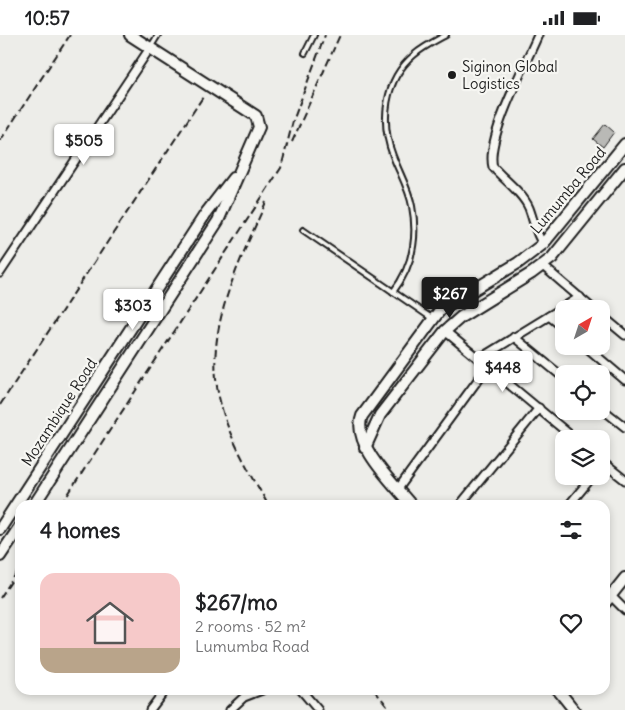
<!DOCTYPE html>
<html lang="en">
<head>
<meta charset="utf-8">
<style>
  body { margin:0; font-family:Delius,sans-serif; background:#f2f2f2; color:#202124; height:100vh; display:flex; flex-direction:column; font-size:19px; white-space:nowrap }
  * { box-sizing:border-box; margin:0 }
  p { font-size:16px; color:#757577 }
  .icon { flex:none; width:28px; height:28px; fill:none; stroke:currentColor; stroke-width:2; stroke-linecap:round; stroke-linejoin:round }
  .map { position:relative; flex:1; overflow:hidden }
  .side { position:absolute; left:15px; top:465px; width:595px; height:195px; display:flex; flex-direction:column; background:#fff; border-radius:15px; box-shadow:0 2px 8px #0003 }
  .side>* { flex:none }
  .needle { width:32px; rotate:39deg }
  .tools { position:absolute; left:555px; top:265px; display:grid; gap:10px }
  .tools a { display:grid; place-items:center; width:55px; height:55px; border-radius:10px; background:#fff; box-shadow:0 2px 8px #0003; font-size:25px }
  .price { position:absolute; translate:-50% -42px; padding:0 11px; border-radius:5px; background:#fff; color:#222; font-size:16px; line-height:32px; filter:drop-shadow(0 1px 2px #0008) }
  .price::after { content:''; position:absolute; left:50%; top:30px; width:15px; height:11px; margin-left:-8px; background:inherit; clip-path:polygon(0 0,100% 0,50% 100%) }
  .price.selected { background:#1c1c1c; color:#fff }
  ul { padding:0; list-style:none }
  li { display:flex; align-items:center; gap:15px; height:125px; padding:0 25px }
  li span { display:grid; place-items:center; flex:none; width:140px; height:100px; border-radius:15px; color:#555 }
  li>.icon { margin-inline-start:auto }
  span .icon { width:60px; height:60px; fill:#fffc; stroke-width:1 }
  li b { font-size:21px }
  h2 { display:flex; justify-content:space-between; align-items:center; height:60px; padding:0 25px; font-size:21px }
  .status { display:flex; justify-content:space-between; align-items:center; height:35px; padding:0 25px; background:#fff; direction:ltr }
  .status svg { height:14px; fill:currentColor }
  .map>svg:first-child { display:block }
  .building { fill:#b9b9b6; stroke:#1c1c1c }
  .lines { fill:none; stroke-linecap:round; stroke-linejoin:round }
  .lane-casing { stroke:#1c1c1c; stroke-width:8 }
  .street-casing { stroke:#1c1c1c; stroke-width:11 }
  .secondary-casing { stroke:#1c1c1c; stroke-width:14 }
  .lane { stroke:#f6f6f2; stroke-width:4 }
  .street { stroke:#f6f6f2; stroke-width:7 }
  .secondary { stroke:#f6f6f2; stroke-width:10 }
  .rail { stroke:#1c1c1c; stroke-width:2; stroke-dasharray:8 4; stroke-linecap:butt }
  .poi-dot { fill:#1c1c1c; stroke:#f6f6f2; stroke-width:2 }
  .labels { text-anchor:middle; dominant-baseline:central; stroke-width:4.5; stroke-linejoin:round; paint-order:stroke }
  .poi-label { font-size:15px; fill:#1c1c1c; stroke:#f6f6f2; text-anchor:start }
  .street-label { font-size:15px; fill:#1c1c1c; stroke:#f6f6f2 }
</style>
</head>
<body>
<div class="status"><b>10:57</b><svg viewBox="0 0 49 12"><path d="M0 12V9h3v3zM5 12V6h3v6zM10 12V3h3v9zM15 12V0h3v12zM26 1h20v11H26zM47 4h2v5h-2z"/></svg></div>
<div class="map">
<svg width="625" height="675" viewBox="0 0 625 675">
  <rect width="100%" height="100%" fill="#edede9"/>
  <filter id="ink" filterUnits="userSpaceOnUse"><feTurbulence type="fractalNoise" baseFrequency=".02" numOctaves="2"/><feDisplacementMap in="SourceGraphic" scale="10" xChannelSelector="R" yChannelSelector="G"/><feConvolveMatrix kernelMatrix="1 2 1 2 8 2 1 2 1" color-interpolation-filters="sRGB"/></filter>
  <g filter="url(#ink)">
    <path class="building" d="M 605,89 L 614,97 L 603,112 L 593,104 Z"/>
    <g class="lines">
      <g class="lane-casing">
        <g id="lane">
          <path d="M 150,13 L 158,0"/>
          <path d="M 305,18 L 314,0"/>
          <path d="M 303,195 L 433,284"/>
          <path d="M 393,257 C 413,231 418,202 412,171 C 409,154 399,137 393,121 C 380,87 384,45 414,20 C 423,12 435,6 446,0"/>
        </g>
      </g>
      <g class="street-casing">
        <g id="street">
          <path d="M 538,0 C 526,29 485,104 493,132 C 504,145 522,157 529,173 C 534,186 535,197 543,209"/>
          <path d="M 543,231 L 593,274"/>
          <path d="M 0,238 L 150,13"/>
          <path d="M 601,280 L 625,300"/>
          <path d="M 549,281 L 564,293"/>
          <path d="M 445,296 L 575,404"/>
          <path d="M 514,302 L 564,343"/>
          <path d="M 585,311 L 625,345"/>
          <path d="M 479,324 L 580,262"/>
          <path d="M 601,373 L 625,392"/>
          <path d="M 601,426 L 625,445"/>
          <path d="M 398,454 L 488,331"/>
          <path d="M 460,470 L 539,373"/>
          <path d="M 569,470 L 593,441"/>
          <path d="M 611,561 L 625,575"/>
          <path d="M 301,655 L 318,675"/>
          <path d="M 150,675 L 165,655"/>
          <path d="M 230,675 L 244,662 L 262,655"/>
        </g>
      </g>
      <g class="secondary-casing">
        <g id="secondary">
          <path d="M 365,413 L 380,380 L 445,296 L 461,282 L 532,238 L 552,223 L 625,133"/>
          <path d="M 34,470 L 218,186 L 259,92 L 256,81 L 130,0"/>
          <path d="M 411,470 C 394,449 351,409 362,381 L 440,275 L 518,228 L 543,209 L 625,109"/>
          <path d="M 0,494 L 206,178 L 233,143"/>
          <path d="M 0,521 L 20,491"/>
          <path d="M 605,568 L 625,543"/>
          <path d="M 558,655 L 574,675"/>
        </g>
      </g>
      <use href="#lane" class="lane"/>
      <use href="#street" class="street"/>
      <use href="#secondary" class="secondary"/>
      <g class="rail">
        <path d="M 0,106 L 70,0"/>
        <path d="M 292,107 L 340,0"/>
        <path d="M 266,167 C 238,231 201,299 221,370 C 230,406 251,438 268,470"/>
        <path d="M 0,370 L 203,62"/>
        <path d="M 61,470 L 281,133 L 293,86 L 325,0"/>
        <path d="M 0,563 L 20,533"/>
        <path d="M 374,655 L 391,675"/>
      </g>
    </g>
  </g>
  <circle class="poi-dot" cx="452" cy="40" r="5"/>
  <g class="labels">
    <g class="poi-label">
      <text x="462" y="31">Siginon Global<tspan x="462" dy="17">Logistics</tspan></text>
    </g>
    <g class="street-label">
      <text transform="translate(568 155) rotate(-50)">Lumumba Road</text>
      <text transform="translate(59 377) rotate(-57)">Mozambique Road</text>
    </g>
  </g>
</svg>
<div class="tools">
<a><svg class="needle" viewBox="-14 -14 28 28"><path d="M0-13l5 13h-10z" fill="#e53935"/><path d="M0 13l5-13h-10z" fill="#757577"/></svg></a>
<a><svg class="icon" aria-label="locate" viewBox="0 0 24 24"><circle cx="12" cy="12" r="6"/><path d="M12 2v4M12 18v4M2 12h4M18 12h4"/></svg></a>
<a><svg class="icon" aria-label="layers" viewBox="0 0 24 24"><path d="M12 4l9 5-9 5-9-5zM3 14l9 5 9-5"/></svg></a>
</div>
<b class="price" style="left:84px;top:131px">$505</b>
<b class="price selected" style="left:450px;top:284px">$267</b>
<b class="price" style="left:133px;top:296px">$303</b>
<b class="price" style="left:503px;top:358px">$448</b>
<section class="side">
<h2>4 homes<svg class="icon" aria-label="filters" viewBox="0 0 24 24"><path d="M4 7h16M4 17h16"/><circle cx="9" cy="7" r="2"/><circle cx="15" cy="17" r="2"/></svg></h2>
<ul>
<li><span style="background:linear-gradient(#f6c9c9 75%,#b9a48a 0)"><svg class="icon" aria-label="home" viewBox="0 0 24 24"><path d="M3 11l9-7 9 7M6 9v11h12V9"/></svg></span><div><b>$267/mo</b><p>2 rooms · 52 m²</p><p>Lumumba Road</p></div><svg class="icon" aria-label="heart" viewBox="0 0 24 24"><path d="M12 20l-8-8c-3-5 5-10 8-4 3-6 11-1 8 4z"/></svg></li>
</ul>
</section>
</div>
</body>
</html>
